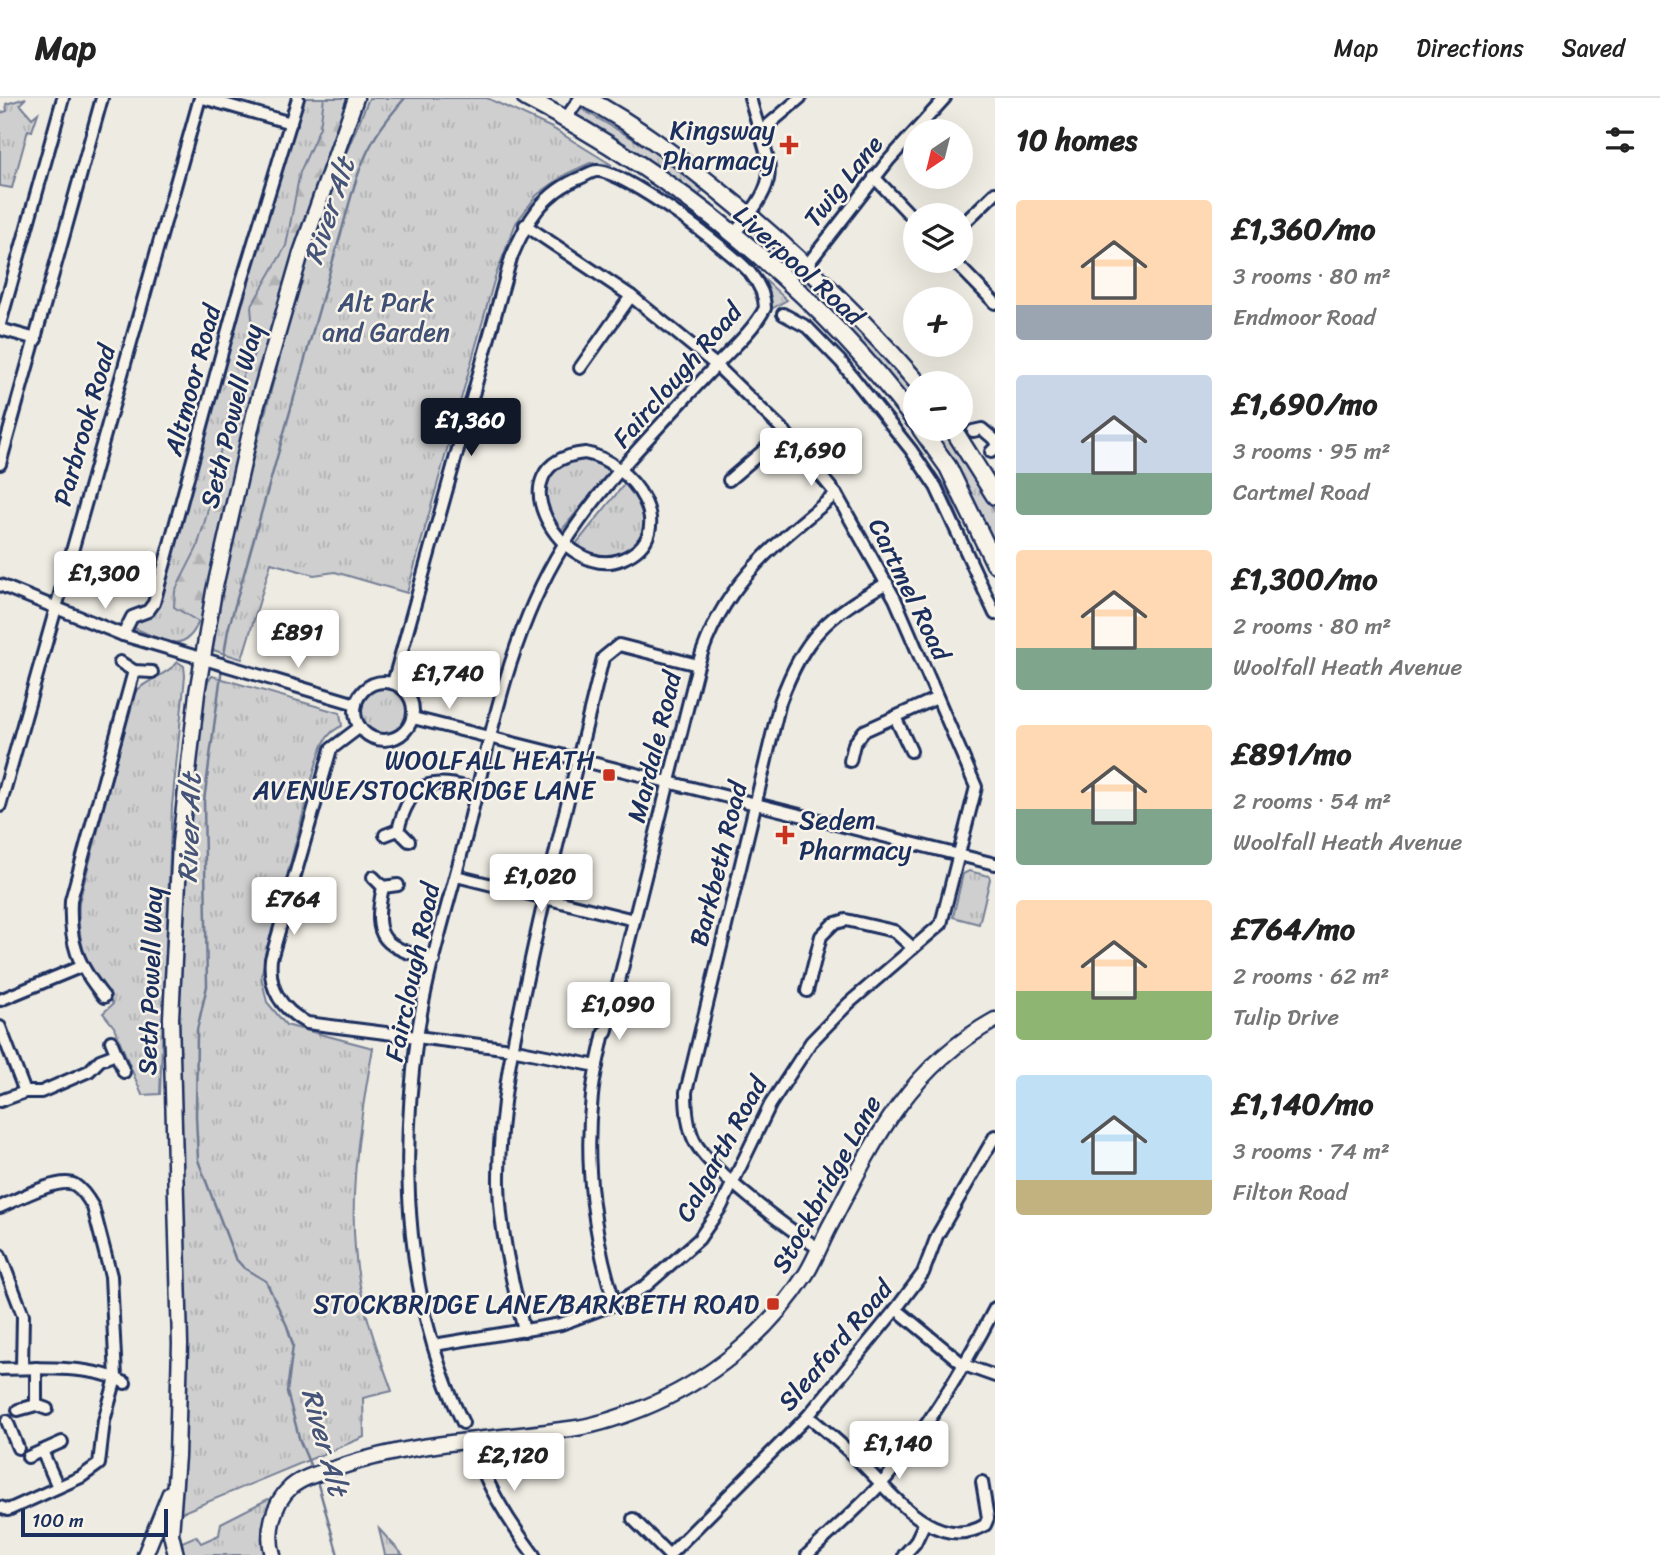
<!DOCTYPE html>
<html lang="en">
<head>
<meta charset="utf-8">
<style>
  body { margin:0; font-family:Sriracha,sans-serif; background:#f6f6f6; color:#222; height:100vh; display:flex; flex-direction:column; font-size:26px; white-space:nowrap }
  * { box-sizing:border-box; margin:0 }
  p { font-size:23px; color:#767676 }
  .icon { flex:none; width:38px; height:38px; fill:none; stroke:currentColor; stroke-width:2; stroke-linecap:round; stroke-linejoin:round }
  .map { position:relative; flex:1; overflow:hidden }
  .side { display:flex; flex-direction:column; background:#fff; width:665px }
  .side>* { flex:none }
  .needle { width:46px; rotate:215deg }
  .buttons { position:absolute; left:903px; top:21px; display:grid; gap:14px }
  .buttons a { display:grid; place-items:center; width:70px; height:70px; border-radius:50%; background:#fff; box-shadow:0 7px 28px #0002; font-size:35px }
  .scale { position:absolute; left:21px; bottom:18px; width:147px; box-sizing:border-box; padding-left:7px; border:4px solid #1b2f5e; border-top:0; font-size:19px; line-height:24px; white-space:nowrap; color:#1b2f5e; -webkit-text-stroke:5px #f7f3e8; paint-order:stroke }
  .price { position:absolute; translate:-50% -60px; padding:0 16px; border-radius:7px; background:#fff; color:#222; font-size:23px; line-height:46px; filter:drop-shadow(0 2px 4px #0008) }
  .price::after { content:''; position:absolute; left:50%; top:42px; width:21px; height:16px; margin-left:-10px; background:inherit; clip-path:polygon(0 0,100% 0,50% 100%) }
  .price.selected { background:#111827; color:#fff }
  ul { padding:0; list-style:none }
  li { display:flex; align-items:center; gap:21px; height:175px; padding:0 21px }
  li span { display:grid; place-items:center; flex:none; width:196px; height:140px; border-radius:7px; color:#555 }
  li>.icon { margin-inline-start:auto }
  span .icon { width:84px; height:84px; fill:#fffc; stroke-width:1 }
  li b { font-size:30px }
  h2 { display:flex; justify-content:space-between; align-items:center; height:84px; padding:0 21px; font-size:30px }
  header { display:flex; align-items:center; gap:42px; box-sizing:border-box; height:98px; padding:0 35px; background:#fff; border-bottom:2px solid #e0e0e0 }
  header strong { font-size:33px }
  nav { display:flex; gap:38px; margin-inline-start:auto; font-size:24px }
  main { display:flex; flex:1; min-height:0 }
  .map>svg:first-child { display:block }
  .grass { fill:url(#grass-tufts); stroke:#757f96; stroke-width:2 }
  .forest { fill:url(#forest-firs); stroke:#757f96; stroke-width:2 }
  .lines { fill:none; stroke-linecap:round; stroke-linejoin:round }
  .stream { stroke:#6e7992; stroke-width:2.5 }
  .minor-casing { stroke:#1b2f5e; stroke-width:16 }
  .major-casing { stroke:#1b2f5e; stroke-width:19 }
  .highway-casing { stroke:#1b2f5e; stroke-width:21 }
  .minor { stroke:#f7f3e8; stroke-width:10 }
  .major { stroke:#f7f3e8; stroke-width:14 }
  .highway { stroke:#f7f3e8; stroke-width:16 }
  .poi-dot { fill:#c8321e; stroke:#f7f3e8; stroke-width:2.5 }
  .labels { text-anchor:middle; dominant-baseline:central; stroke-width:5; stroke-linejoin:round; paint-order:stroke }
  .poi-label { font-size:26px; fill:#1b2f5e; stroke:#f7f3e8; text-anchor:end }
  .street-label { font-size:26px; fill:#1b2f5e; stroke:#f7f3e8 }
  .park-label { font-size:26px; fill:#3f4f75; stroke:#f7f3e8 }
  .water-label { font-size:28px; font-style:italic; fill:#455478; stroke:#f7f3e8 }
</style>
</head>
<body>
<header>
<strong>Map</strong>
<nav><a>Map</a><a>Directions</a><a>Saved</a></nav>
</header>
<main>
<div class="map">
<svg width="995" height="1457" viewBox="0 0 995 1457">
  <defs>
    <pattern id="grass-tufts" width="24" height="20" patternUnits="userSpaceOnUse" patternTransform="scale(1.75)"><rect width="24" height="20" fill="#cfcfcf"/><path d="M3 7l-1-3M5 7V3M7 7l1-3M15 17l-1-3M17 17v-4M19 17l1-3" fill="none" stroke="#b1b2b4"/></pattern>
    <pattern id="forest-firs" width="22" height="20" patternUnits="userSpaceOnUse" patternTransform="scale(1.75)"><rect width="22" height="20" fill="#cfcfcf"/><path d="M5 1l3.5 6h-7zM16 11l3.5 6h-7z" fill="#b1b2b4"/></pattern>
  </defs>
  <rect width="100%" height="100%" fill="#eeebe2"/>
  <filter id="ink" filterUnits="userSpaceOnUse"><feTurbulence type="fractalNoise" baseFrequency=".0143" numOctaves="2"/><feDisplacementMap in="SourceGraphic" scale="14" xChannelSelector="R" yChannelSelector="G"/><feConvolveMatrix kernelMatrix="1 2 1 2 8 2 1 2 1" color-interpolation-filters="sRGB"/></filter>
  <g filter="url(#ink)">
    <g class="grass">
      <path d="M 26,0 L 20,6 L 32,20 L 38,15 L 32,33 L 28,32 L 12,90 L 0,88 L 0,15 L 7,13 L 6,6 Z"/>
      <path d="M 300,0 L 346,0 L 228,390 L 198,525 C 184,559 160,540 134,530 L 133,525 L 154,514 L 161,495 Z"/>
      <path d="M 369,0 L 487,0 L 552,30 L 612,67 L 590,65 L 566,76 L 537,97 L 516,125 L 495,179 L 407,495 L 335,474 L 314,477 L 271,465 L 242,561 L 213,552 L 218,493 L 313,134 Z"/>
      <path d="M 578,9 L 654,53 L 705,90 L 696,101 L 576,17 Z"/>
      <path d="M 784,155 L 834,202 L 915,291 L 915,314 L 774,166 Z"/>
      <path d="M 755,173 L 787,202 L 773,210 L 771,208 Z"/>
      <path d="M 928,331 L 945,331 L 990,404 L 995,414 L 995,446 L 961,377 Z"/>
      <path d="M 584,360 L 612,372 L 560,434 C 543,419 536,384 557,369 C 564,364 576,363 584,360 Z"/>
      <path d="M 935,374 L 947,392 L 965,435 L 962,436 L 932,376 Z"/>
      <path d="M 626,384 C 676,418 619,490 576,446 Z"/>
      <path d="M 178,564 L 184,568 L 185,578 L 172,708 L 160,996 L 142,997 L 114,929 L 103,915 L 113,906 C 88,871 76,848 79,804 L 134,596 C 144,582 164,579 178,564 Z"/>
      <path d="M 212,578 L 340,615 L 342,628 C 324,635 321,652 315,670 L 261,878 L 267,904 L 286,927 L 373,950 C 358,1032 343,1124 364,1206 C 371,1236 382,1265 392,1293 L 363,1300 L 364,1339 L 181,1415 L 183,1206 L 176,1015 L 179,806 L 203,591 Z"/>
      <circle cx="385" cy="613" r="24"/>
      <path d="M 969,773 L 989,778 L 990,781 L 979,826 L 953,819 L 963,776 Z"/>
      <path d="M 268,1401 L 271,1402 L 262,1434 L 264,1457 L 184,1457 L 182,1444 L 196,1438 L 201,1445 L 219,1437 L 221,1425 Z"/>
      <path d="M 379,1431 L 403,1457 L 385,1457 Z"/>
    </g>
    <path class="forest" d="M 324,0 L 356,0 L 301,155 L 207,529 L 174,509 L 175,493 L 197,450 L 206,419 L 232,299 L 255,254 L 251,209 L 286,148 L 300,74 L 320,29 Z"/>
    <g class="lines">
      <g class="stream">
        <path d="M 223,563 L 228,532 L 335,155 C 347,119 353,79 372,45 C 380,29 393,14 405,0"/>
        <path d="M 222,569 L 204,703 L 207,888 L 197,932 L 196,1018 L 198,1062 L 235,1160 L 244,1170 L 266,1183 L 287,1228 L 293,1247 L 287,1294 L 300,1343 L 313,1374"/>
        <path d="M 317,1383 L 338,1457"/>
      </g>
      <g class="minor-casing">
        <g id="minor">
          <path d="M 203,0 L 291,25"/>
          <path d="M 566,20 L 580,0"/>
          <path d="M 760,34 L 800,0"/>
          <path d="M 874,79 L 915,122"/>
          <path d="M 961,128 L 995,95"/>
          <path d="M 733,137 C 786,74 770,74 750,0"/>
          <path d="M 954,163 L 995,205"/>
          <path d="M 807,167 L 888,63 L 945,0"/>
          <path d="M 783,216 L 807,229 L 841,264 L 911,352 L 936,389 L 995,516"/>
          <path d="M 0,226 L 63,0"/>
          <path d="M 0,231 L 36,241"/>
          <path d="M 580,270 L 631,198"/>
          <path d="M 973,333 L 982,331 L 995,342"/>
          <path d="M 991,354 L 995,350"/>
          <path d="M 585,355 C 631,363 684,435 622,461 C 564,485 491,365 585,355 Z"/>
          <path d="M 0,366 L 102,0"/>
          <path d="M 729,382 L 785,334"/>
          <path d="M 0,487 L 123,537 L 356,606"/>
          <path d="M 123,537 L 132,519 L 148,513 L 154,505 L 235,206 L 298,0"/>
          <path d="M 120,564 L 134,573 L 152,574"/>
          <circle cx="384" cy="613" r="29"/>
          <path d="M 393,585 L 511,160 C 526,124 543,94 582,79 C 586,77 592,73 597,73 C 622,71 734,154 751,176 C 759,186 765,197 765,210 C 752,235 724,258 705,279 C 656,332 601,387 563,448 C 511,532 492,631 469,726 C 452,796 427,868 417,940 C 399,1067 406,1208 463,1325"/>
          <path d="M 895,619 L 911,653"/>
          <path d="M 413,620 L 995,766"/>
          <path d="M 360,629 L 331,651 L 271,861 C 268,891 281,911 307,925 L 511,951 L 597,968"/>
          <path d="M 850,663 L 854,646 L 864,633 L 937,600"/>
          <path d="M 0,708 L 200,0"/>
          <path d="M 398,732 C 411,682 430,679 477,692"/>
          <path d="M 385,737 L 398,732 L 409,743"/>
          <path d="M 456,778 L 634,822"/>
          <path d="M 373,779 L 383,789 L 398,787"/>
          <path d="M 383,789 C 371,844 385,848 434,863"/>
          <path d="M 807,893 L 821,838 L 833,826 L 846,822 L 894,833 L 913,850"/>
          <path d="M 104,899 C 77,866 69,845 71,802 L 134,573"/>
          <path d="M 0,902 L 80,869"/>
          <path d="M 0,929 L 25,994"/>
          <path d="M 111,943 L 124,974"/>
          <path d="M 0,1003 L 25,994 L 41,994 L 89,973 L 100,962 L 116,956"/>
          <path d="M 0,1109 C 16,1102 60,1078 75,1087 C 83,1092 89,1102 93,1109 L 111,1178 L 116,1280 L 104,1323 L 99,1366 L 81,1379 L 8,1412 L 0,1409"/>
          <path d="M 818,1150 C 789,1131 708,1072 694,1042 C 687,1027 686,1011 686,994 L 780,604 C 805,537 826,519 887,485"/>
          <path d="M 0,1157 L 23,1217 L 22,1270"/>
          <path d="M 615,1206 C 594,1140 584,1067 592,998 C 594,976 600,955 604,934 L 606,935 L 698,567 C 722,486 774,447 836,396"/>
          <path d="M 896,1211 L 964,1267 L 995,1278"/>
          <path d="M 524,1233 C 513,1185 500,1136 499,1086 C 498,1011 514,939 530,866 C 552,763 578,662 603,560 L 619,547 L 698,567"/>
          <path d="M 434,1247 L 561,1226 L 615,1206 L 647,1187 L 699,1141 L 721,1109 L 770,1007 L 811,944 L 849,905 L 941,826 L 976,689 L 895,501 L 836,396 L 785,334 L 716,267 L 631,198 L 525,127"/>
          <path d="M 36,1270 L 36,1307"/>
          <path d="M 0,1271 C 34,1270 96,1267 125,1285"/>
          <path d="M 18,1312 L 36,1307 L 47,1311"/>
          <path d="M 808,1318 C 826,1333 844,1348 860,1364 C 891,1394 935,1456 985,1427 L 988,1420 L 982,1384"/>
          <path d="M 7,1323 L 18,1350"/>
          <path d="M 474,1341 C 478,1377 512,1428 534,1457"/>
          <path d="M 42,1353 L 58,1389"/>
          <path d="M 28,1359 L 62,1344"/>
          <path d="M 633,1421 L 669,1457"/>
          <path d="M 669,1457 L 808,1318 L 896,1211 L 923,1175 L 937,1138 L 995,1038"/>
          <path d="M 807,1457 C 834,1431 864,1406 888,1378 C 930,1327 964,1269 995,1210"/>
          <path d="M 904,1457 L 915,1445 L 925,1424"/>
        </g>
      </g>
      <g class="major-casing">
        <g id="major">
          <path d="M 145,1457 L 170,1395"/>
          <path d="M 176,1457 L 171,1436 L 177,1358 L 180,1246 L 171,920 L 180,745 L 197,595 L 214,493 L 254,317 L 301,155 L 356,0"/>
          <path d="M 273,1457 C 266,1435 273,1405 291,1389 C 304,1378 324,1374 340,1369 C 417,1343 491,1342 570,1331 C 594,1328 618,1320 641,1311 C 708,1284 767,1237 806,1176 C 816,1160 823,1140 832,1124 C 875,1040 910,969 995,922"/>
        </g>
      </g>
      <g class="highway-casing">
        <g id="highway">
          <path d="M 526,0 C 674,76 815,190 915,323"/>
          <path d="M 585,0 C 635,26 680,61 724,97 C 795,154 858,216 918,285"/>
          <path d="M 921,331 L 948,369 L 995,466"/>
          <path d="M 953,331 L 995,398"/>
        </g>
      </g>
      <use href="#minor" class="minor"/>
      <use href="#major" class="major"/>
      <use href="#highway" class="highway"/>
    </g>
  </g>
  <g class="poi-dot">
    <path d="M785.5 36.5h7v7h7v7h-7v7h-7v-7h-7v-7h7z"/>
    <rect x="602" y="670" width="14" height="14" rx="3.5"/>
    <path d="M781.5 726.5h7v7h7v7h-7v7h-7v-7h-7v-7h7z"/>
    <rect x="766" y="1199" width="14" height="14" rx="3.5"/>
  </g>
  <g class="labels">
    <g class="poi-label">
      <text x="775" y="32">Kingsway<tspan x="775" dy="30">Pharmacy</tspan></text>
      <text x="595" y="662">WOOLFALL HEATH<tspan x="595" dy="30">AVENUE/STOCKBRIDGE LANE</tspan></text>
      <text x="799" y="722" text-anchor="start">Sedem<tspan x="799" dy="30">Pharmacy</tspan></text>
      <text x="759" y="1206">STOCKBRIDGE LANE/BARKBETH ROAD</text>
    </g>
    <g class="street-label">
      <text transform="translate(843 83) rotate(-51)">Twig Lane</text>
      <text transform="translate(799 167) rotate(42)">Liverpool Road</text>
      <text transform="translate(677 277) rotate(-49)">Fairclough Road</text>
      <text transform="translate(192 282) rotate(-75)">Altmoor Road</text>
      <text transform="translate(231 318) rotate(-76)">Seth Powell Way</text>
      <text transform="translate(84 327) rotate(-74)">Parbrook Road</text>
      <text transform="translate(910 491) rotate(64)">Cartmel Road</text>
      <text transform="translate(654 649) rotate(-76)">Mardale Road</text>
      <text transform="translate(718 766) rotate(-76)">Barkbeth Road</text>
      <text transform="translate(412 874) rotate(-78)">Fairclough Road</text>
      <text transform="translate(150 883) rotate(-88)">Seth Powell Way</text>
      <text transform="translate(721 1051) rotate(-61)">Calgarth Road</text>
      <text transform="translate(826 1086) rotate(-61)">Stockbridge Lane</text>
      <text transform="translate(835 1247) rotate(-50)">Sleaford Road</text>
    </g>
    <g class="park-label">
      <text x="386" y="204">Alt Park<tspan x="386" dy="30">and Garden</tspan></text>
    </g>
    <g class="water-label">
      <text transform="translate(329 113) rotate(-72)">River Alt</text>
      <text transform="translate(189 730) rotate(-88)">River Alt</text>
      <text transform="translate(325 1344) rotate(75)">River Alt</text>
    </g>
  </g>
</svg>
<div class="buttons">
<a><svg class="needle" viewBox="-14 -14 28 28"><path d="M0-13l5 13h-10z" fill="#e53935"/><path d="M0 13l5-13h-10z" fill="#767676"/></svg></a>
<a><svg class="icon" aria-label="layers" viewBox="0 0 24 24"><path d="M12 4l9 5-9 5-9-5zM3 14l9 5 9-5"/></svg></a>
<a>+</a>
<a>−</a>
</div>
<div class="scale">100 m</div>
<b class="price selected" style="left:471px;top:360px">£1,360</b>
<b class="price" style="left:811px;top:390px">£1,690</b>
<b class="price" style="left:105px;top:513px">£1,300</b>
<b class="price" style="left:298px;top:572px">£891</b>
<b class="price" style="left:449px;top:613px">£1,740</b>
<b class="price" style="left:541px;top:816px">£1,020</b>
<b class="price" style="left:294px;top:839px">£764</b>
<b class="price" style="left:619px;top:944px">£1,090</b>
<b class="price" style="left:899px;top:1383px">£1,140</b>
<b class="price" style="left:514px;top:1395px">£2,120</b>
</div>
<section class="side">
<h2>10 homes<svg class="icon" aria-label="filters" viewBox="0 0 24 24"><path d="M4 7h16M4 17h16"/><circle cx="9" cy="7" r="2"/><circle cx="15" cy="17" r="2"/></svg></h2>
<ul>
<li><span style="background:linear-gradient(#ffd9b3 75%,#9aa5b1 0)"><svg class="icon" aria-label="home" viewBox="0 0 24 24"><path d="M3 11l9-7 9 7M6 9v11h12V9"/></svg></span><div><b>£1,360/mo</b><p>3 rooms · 80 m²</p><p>Endmoor Road</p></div></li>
<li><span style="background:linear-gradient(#c9d6e8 70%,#7fa58c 0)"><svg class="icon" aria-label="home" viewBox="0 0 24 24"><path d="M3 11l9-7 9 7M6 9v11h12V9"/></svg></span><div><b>£1,690/mo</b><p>3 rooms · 95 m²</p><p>Cartmel Road</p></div></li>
<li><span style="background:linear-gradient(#ffd9b3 70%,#7fa58c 0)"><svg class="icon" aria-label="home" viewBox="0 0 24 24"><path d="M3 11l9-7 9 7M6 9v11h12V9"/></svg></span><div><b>£1,300/mo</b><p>2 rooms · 80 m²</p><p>Woolfall Heath Avenue</p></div></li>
<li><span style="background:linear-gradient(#ffd9b3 60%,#7fa58c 0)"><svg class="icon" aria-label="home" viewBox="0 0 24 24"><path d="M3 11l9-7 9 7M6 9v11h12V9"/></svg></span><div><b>£891/mo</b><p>2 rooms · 54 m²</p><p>Woolfall Heath Avenue</p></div></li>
<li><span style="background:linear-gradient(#ffd9b3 65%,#8fb573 0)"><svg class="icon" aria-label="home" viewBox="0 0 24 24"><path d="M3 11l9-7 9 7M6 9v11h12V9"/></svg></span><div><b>£764/mo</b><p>2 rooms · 62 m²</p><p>Tulip Drive</p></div></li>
<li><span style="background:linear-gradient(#bfe0f5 75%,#c2b280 0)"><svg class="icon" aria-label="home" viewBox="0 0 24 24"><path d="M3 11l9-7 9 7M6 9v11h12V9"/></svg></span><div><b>£1,140/mo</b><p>3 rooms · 74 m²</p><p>Filton Road</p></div></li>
</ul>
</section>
</main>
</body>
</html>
